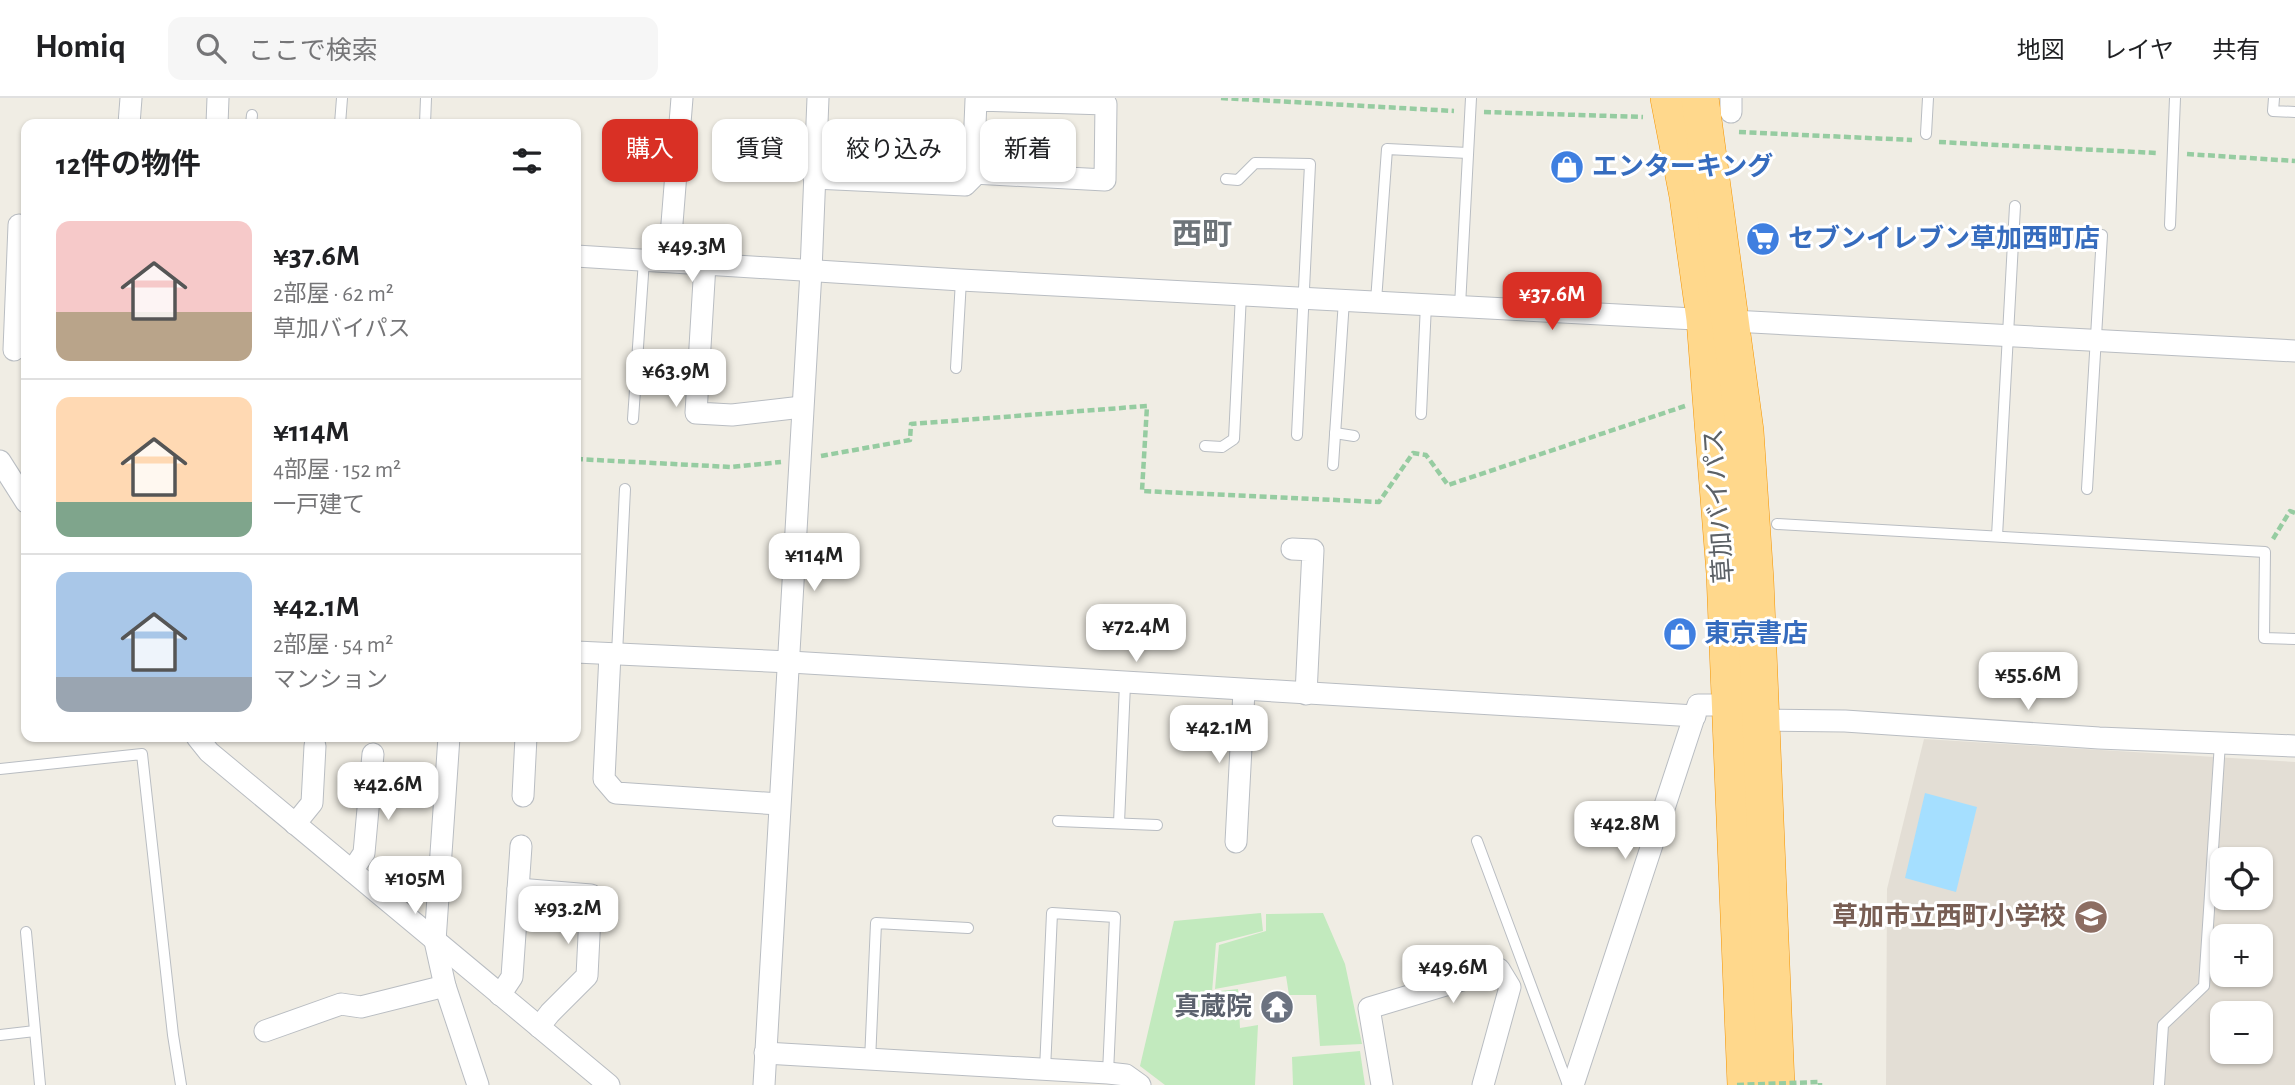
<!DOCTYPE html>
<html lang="ja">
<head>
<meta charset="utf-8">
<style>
  body { margin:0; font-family:"Alegreya Sans","Noto Sans JP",sans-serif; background:#f6f6f6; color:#202124; height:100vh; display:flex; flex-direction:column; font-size:26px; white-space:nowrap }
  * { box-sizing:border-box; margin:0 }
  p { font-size:23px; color:#757577 }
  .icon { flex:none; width:38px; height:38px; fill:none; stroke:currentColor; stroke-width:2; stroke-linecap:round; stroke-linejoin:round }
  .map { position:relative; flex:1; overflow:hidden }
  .details { position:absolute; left:21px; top:21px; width:560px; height:623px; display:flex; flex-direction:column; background:#fff; border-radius:14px; box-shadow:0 2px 5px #0004 }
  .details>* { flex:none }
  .top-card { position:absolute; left:602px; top:21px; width:665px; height:63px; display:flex; gap:14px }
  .buttons { position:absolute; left:2210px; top:749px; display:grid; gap:14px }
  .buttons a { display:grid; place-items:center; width:63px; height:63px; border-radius:14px; background:#fff; box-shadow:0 2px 5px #0004; font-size:35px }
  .price { position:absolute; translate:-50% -60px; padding:0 16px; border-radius:14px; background:#fff; color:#222; font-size:23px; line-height:46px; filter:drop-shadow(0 2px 4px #0008) }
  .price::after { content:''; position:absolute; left:50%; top:42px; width:21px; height:16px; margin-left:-10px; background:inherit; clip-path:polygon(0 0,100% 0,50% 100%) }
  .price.selected { background:#d93025; color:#fff }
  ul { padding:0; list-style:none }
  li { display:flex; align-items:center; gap:21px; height:175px; padding:0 35px }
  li+li { border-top:2px solid #e0e0e0 }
  li span { display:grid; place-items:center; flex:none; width:196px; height:140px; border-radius:14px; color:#555 }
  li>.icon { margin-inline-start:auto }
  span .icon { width:84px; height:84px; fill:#fffc; stroke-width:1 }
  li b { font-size:30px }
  h2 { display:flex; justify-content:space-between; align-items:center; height:84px; padding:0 35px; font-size:30px }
  .pill { padding:0 24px; border-radius:14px; background:#fff; box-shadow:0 2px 5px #0004; font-size:24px; line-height:63px }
  .pill.selected { background:#d93025; color:#fff }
  header { display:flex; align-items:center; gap:42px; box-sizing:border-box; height:98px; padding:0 35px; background:#fff; border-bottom:2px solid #e0e0e0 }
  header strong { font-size:33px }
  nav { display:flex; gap:38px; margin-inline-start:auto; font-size:24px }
  .search { width:490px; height:63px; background:#f6f6f6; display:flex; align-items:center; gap:18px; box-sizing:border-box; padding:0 24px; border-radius:14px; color:#757577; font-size:26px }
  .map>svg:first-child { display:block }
  .education { fill:#e3ded5; fill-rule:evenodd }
  .green { fill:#c2eabe }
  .water { fill:#a5dfff }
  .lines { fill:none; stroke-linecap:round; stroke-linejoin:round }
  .lane-casing { stroke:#b9bdc2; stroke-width:12 }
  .street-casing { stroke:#b9bdc2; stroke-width:23 }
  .highway-casing { stroke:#f49400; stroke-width:38 }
  .path { stroke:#96cca1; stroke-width:4.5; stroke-dasharray:7 3.5; stroke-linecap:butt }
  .lane { stroke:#fff; stroke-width:10 }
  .street { stroke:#fff; stroke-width:21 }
  .highway { stroke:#ffd88c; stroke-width:37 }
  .path-bridge { stroke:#96cca1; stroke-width:4.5; stroke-dasharray:7 3.5; stroke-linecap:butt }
  .labels { text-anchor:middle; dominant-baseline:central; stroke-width:6; stroke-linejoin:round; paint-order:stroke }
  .shop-label { font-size:26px; font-weight:bold; fill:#366cbe; stroke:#fff; text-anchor:start }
  .street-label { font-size:26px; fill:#5c6166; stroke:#fff }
  .education-label { font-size:26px; font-weight:bold; fill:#785e54; stroke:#fff; text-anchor:end }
  .worship-label { font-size:26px; font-weight:bold; fill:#5b616d; stroke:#fff; text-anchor:end }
  .quarter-label { font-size:30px; font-weight:bold; fill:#6d7479; stroke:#fff }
</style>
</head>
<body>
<header>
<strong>Homiq</strong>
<div class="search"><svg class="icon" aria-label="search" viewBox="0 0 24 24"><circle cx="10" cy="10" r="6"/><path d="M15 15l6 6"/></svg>ここで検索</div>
<nav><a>地図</a><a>レイヤ</a><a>共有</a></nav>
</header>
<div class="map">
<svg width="2295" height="987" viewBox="0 0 2295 987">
  <rect width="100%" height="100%" fill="#f0ede4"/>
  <path class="education" d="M 1924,641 L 2295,664 L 2295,987 L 1886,987 L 1887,791 ZM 2222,761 L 2261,761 L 2261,800 L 2222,800 ZM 2222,838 L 2261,838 L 2261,877 L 2222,877 ZM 2222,915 L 2261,915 L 2261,954 L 2222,954 Z"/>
  <g class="green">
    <path d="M 1261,815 L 1263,833 L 1216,845 L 1212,894 L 1238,891 L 1240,930 L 1258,927 L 1255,987 L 1165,987 L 1140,968 L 1174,823 Z"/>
    <path d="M 1323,815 L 1345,866 L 1362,946 L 1320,948 L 1316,897 L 1289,897 L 1286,878 L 1215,891 L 1219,847 L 1266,833 L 1266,816 Z"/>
    <path d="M 1360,953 L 1365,987 L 1293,987 L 1292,959 Z"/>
  </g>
  <path class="water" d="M 1925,695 L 1977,709 L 1956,794 L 1905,780 Z"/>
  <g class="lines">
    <g class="lane-casing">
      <g id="lane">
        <path d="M 2274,0 L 2273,13 L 2295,14"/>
        <path d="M 251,26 L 252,17"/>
        <path d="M 340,26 L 342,0"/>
        <path d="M 425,26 L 426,0"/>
        <path d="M 1926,36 L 1928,0"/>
        <path d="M 1226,81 L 1238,82 L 1255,65 L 1310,66 L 1297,337"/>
        <path d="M 2170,127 L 2175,0"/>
        <path d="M 1376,203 L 1387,51 L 1468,55"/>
        <path d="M 1460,208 L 1471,0"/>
        <path d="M 956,270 L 961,182"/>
        <path d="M 1421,316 L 1426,206"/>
        <path d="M 633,321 L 644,162"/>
        <path d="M 1335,335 L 1354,338"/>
        <path d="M 1205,348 L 1222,349 L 1234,341 L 1241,196"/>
        <path d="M 1333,367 L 1344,202"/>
        <path d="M 2087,391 L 2102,137"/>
        <path d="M 1777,426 L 2265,454 L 2264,540 L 2295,541"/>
        <path d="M 1997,438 L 2015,108"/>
        <path d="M 617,556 L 625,391"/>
        <path d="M 0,671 L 142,656 L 173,937 L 181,987"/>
        <path d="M 1058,723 L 1157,727"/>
        <path d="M 1119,725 L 1125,586"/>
        <path d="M 1477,743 L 1568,987"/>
        <path d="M 26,834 L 40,987"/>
        <path d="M 0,937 L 35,933"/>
        <path d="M 870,963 L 876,825 L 968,830"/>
        <path d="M 1045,972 L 1052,815 L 1115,819 L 1108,975"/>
        <path d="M 2159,987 L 2163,927 L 2204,888 L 2220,645"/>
      </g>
    </g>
    <g class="street-casing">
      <g id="street">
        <path d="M 1731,14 L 1731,0"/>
        <path d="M 129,26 L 131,0"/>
        <path d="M 217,26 L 218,0"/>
        <path d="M 814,80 L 965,87 L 973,79 L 973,75 L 976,2 L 1106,6 L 1105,82 L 973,75"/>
        <path d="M 576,158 L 961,182 L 2295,253"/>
        <path d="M 669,163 L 682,0"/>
        <path d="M 705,166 L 696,315 L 732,317 L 802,309"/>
        <path d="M 14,252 L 19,127"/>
        <path d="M 0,363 L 26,404"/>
        <path d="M 1292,451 L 1313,452 L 1306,596"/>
        <path d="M 576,554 L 790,564 L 1695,618"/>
        <path d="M 610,556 L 604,681 L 616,695 L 779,706"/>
        <path d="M 1760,622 L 1845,623 L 2099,640 L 2295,648"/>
        <path d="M 197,639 L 209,654 L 609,987"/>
        <path d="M 449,639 L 435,843 L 445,888 L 478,987"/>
        <path d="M 523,698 L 526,639"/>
        <path d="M 295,726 L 312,705 L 315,648"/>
        <path d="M 1236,744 L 1244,593"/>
        <path d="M 352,773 L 364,755 L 373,656"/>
        <path d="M 518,791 L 591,797 L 587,878 L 550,915 L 539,929"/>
        <path d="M 500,897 L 512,879 L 521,748"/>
        <path d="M 265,933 L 341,906 L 361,909 L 445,888"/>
        <path d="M 765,955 L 1108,975 L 1126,977 L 1140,987"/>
        <path d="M 764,987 L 811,173 L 818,0"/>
        <path d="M 1382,987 L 1369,910 L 1499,871 L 1510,889 L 1483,987"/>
        <path d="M 1573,987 L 1698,607 L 1729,607"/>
      </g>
    </g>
    <g class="highway-casing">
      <g id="highway">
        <path d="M 1669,0 L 1688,98 L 1705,221 L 1713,324 L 1725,475 L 1746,987"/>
        <path d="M 1700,0 L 1745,333 L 1755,482 L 1776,987"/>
      </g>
    </g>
    <g class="path">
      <path d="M 1221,0 L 1454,13"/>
      <path d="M 1484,14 L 1643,19"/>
      <path d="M 1739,34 L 1912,42"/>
      <path d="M 1939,44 L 2157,55"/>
      <path d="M 2187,56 L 2295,63"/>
      <path d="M 821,358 L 910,342 L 911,326 L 1147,308 L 1142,393 L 1379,404 L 1413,355 L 1426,357 L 1448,387 L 1685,308"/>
      <path d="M 576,361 L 731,369 L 781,364"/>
      <path d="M 2273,441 L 2290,413 L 2295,415"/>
    </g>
    <use href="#lane" class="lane"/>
    <use href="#street" class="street"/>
    <use href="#highway" class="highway"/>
    <path class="path-bridge" d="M 1737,987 L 1820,984 L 1820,987"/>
  </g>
  <defs>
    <g id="shop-disc" transform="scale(1.75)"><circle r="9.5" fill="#3f7fe0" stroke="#fff"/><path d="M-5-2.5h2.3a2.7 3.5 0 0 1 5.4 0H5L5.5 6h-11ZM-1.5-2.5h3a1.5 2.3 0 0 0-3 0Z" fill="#fff"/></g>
    <g id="supermarket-disc" transform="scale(1.75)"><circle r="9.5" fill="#3f7fe0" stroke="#fff"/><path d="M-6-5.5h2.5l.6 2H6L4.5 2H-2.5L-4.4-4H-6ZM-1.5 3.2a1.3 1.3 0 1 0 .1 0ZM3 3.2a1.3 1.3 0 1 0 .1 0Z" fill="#fff"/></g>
    <g id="school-disc" transform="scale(1.75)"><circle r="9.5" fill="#8d6e63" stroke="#fff"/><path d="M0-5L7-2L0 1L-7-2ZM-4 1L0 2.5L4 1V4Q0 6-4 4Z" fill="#fff"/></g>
    <g id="temple-disc" transform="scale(1.75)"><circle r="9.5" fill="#6b7280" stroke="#fff"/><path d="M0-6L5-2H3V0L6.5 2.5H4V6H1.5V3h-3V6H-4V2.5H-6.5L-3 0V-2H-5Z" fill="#fff"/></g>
  </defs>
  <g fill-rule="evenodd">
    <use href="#shop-disc" x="1567" y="69"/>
    <use href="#supermarket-disc" x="1763" y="141"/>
    <use href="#shop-disc" x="1680" y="536"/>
    <use href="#school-disc" x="2091" y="819"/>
    <use href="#temple-disc" x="1277" y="909"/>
  </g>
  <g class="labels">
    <g class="shop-label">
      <text x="1592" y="69">エンターキング</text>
      <text x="1788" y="141">セブンイレブン草加西町店</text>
      <text x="1704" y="536">東京書店</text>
    </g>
    <g class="street-label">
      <text transform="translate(1719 408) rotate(-94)">草加バイパス</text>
    </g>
    <g class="education-label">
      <text x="2066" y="819">草加市立西町小学校</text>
    </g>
    <g class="worship-label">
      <text x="1252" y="909">真蔵院</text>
    </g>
    <g class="quarter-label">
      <text x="1202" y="137">西町</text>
    </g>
  </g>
</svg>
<div class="buttons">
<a><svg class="icon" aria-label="locate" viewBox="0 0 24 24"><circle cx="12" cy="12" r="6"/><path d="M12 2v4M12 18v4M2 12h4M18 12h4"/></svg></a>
<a>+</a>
<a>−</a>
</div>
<b class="price" style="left:692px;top:186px">¥49.3M</b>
<b class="price selected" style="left:1552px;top:234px">¥37.6M</b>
<b class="price" style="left:676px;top:311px">¥63.9M</b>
<b class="price" style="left:814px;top:495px">¥114M</b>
<b class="price" style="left:1136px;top:566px">¥72.4M</b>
<b class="price" style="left:2028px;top:614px">¥55.6M</b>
<b class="price" style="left:1219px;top:667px">¥42.1M</b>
<b class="price" style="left:388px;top:724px">¥42.6M</b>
<b class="price" style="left:1625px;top:763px">¥42.8M</b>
<b class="price" style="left:415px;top:818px">¥105M</b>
<b class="price" style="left:568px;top:848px">¥93.2M</b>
<b class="price" style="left:1453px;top:907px">¥49.6M</b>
<div class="top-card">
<a class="pill selected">購入</a>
<a class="pill">賃貸</a>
<a class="pill">絞り込み</a>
<a class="pill">新着</a>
</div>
<section class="details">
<h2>12件の物件<svg class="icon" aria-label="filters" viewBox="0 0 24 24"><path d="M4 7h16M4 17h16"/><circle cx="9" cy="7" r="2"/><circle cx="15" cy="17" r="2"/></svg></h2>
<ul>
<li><span style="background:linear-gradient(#f6c9c9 65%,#b9a48a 0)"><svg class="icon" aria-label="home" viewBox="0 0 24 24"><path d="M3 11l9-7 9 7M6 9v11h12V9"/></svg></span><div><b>¥37.6M</b><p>2部屋 · 62 m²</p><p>草加バイパス</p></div></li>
<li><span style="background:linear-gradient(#ffd9b3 75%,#7fa58c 0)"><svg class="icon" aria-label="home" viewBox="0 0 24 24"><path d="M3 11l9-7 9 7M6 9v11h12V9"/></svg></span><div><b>¥114M</b><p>4部屋 · 152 m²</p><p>一戸建て</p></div></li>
<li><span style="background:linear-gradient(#a9c7e8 75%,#9aa5b1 0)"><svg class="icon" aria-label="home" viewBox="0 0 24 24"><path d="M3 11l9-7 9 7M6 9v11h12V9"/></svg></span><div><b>¥42.1M</b><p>2部屋 · 54 m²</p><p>マンション</p></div></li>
</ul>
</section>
</div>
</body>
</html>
